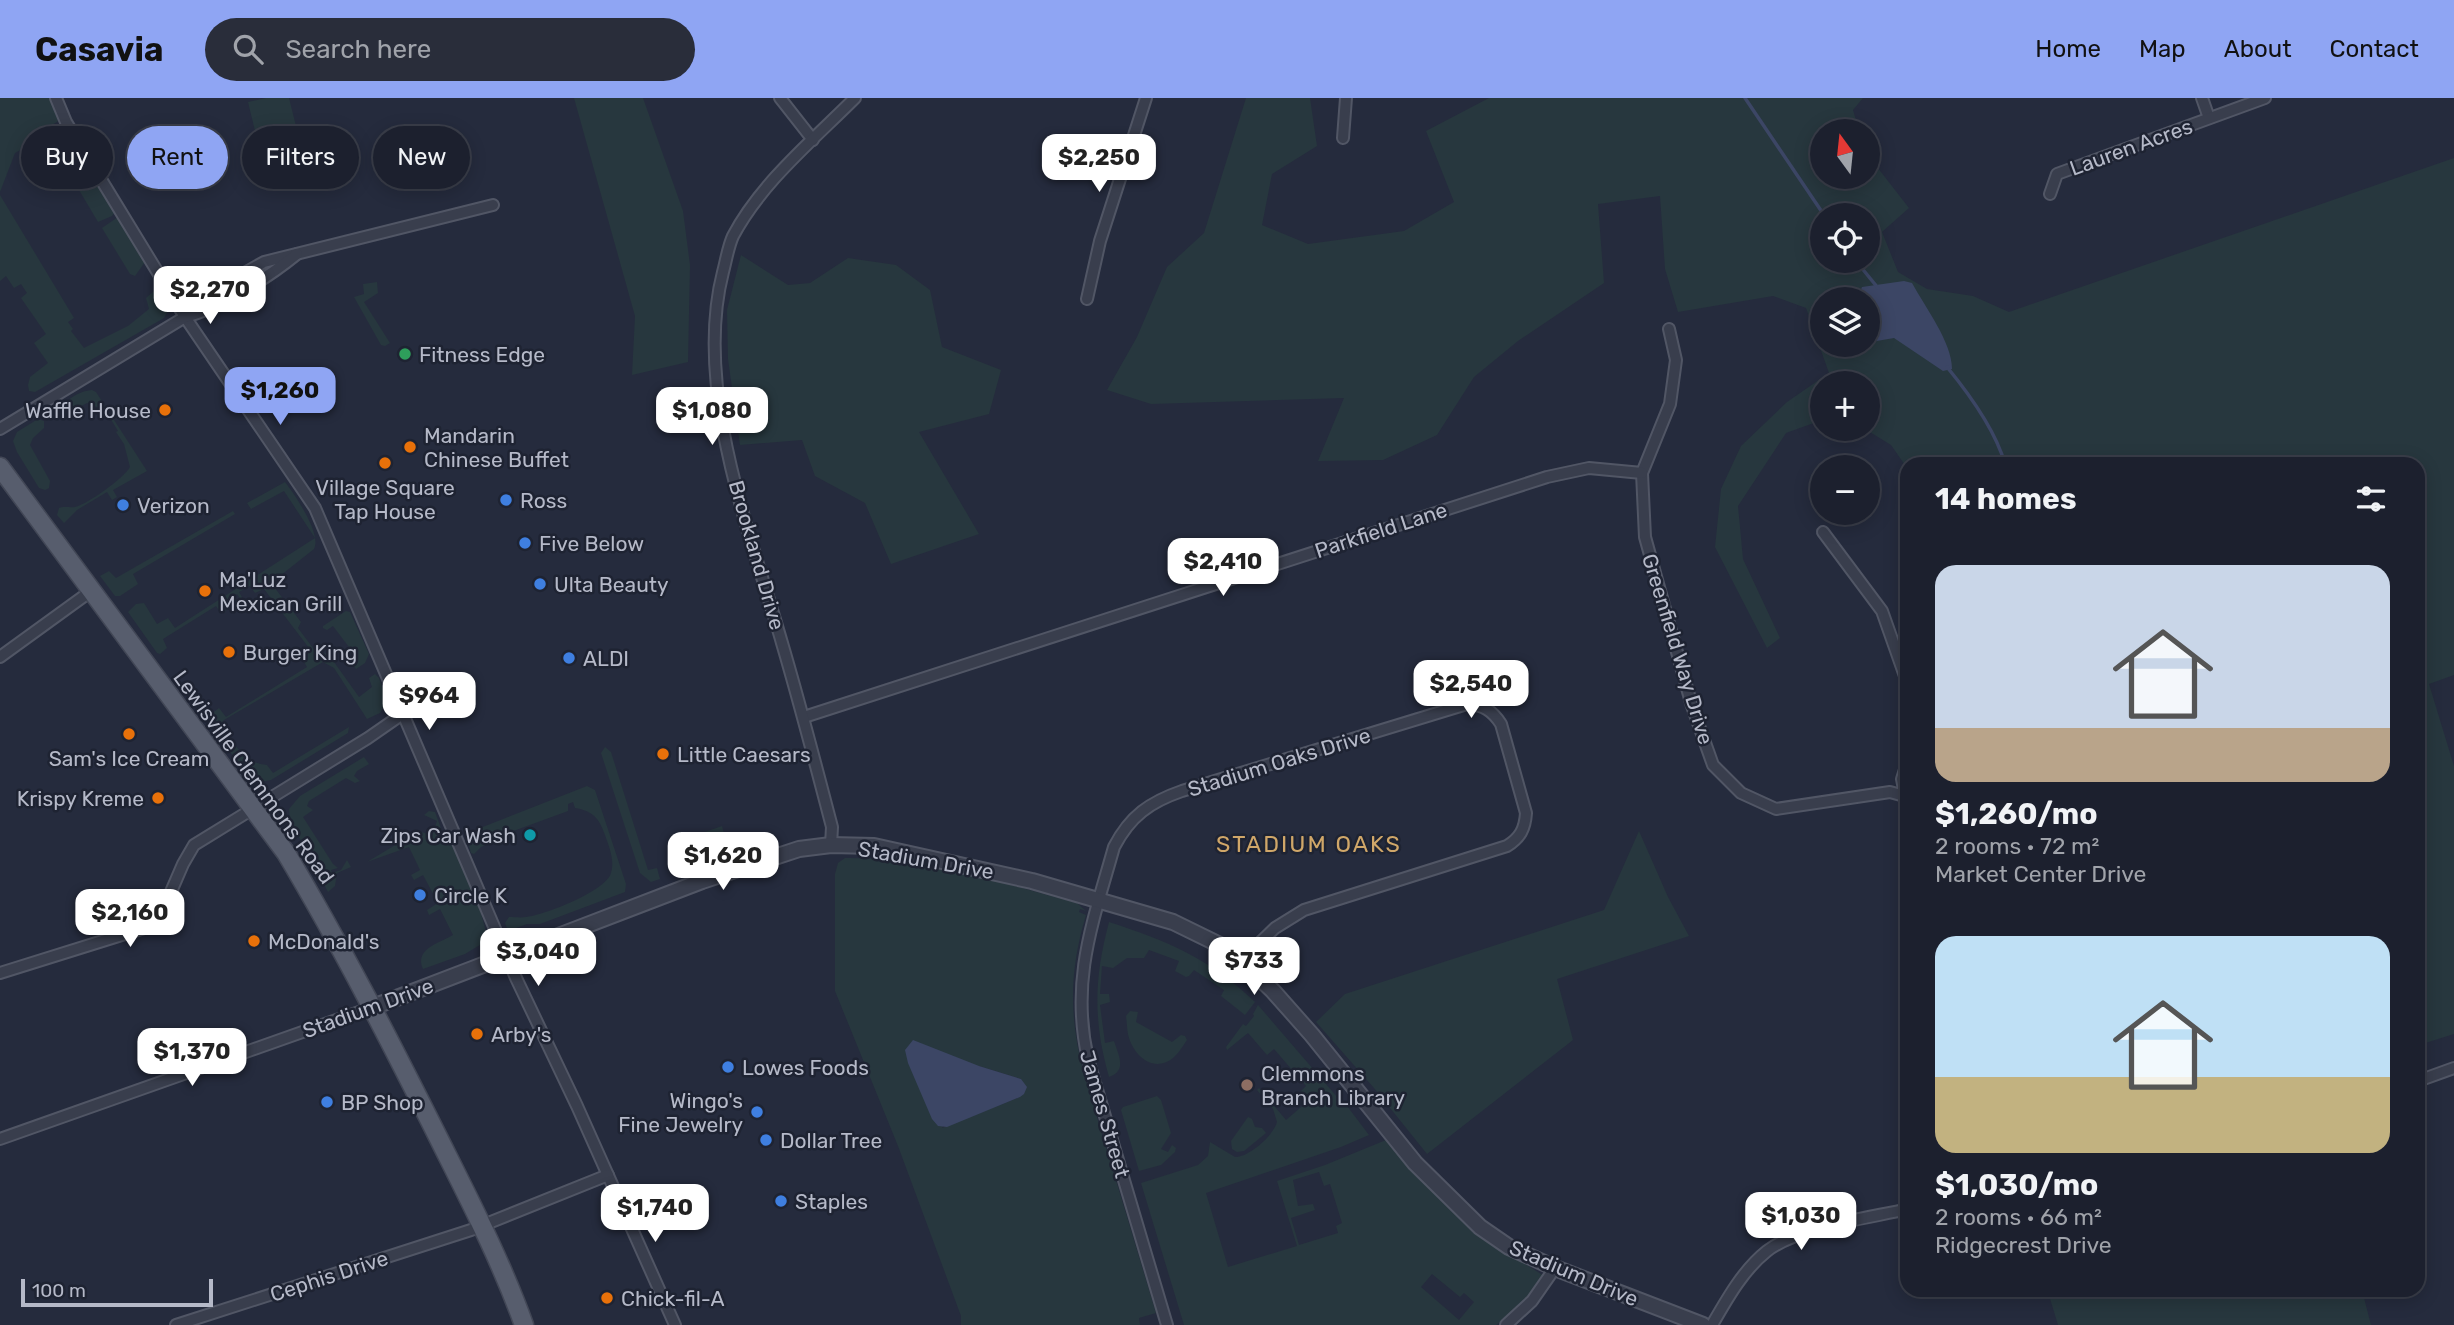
<!DOCTYPE html>
<html lang="en">
<head>
<meta charset="utf-8">
<style>
  body { margin:0; font-family:Rubik,sans-serif; background:#292d3a; color:#f1f3f6; height:100vh; display:flex; flex-direction:column; font-size:26px; white-space:nowrap }
  * { box-sizing:border-box; margin:0 }
  p { font-size:23px; color:#a0a3aa }
  .icon { flex:none; width:38px; height:38px; fill:none; stroke:currentColor; stroke-width:2; stroke-linecap:round; stroke-linejoin:round }
  .map { position:relative; flex:1; overflow:hidden }
  .sheet { position:absolute; left:1900px; top:359px; width:525px; height:840px; display:flex; flex-direction:column; background:#1c202e; border-radius:21px; box-shadow:0 4px 18px #0003,0 0 0 2px #3a3e4a }
  .sheet>* { flex:none }
  .hud { position:absolute; left:21px; top:28px; width:665px; height:63px; display:flex; gap:14px }
  .needle { width:46px; rotate:345deg }
  .buttons { position:absolute; left:1810px; top:21px; display:grid; gap:14px }
  .buttons a { display:grid; place-items:center; width:70px; height:70px; border-radius:50%; background:#1c202e; box-shadow:0 4px 18px #0003,0 0 0 2px #3a3e4a; font-size:35px }
  .scale { position:absolute; left:21px; bottom:18px; width:192px; box-sizing:border-box; padding-left:7px; border:4px solid #b5b9c8; border-top:0; font-size:19px; line-height:24px; white-space:nowrap; color:#b5b9c8; -webkit-text-stroke:5px #1e2332; paint-order:stroke }
  .price { position:absolute; translate:-50% -60px; padding:0 16px; border-radius:14px; background:#fff; color:#222; font-size:23px; line-height:46px; filter:drop-shadow(0 2px 4px #0008) }
  .price::after { content:''; position:absolute; left:50%; top:42px; width:21px; height:16px; margin-left:-10px; background:inherit; clip-path:polygon(0 0,100% 0,50% 100%) }
  .price.selected { background:#8fa5f3; color:#111 }
  ul { padding:0; list-style:none }
  li { display:grid; align-content:center; gap:14px; height:371px; padding:0 35px }
  li span { display:grid; place-items:center; height:217px; border-radius:21px; color:#555 }
  li>.icon { margin-inline-start:auto }
  span .icon { width:126px; height:126px; fill:#fffc; stroke-width:1 }
  li b { font-size:30px }
  h2 { display:flex; justify-content:space-between; align-items:center; height:84px; padding:0 35px; font-size:30px }
  .pill { padding:0 24px; border-radius:32px; background:#1c202e; box-shadow:0 4px 18px #0003,0 0 0 2px #3a3e4a; font-size:24px; line-height:63px }
  .pill.selected { background:#8fa5f3; color:#111 }
  header { display:flex; align-items:center; gap:42px; box-sizing:border-box; height:98px; padding:0 35px; background:#8fa5f3; color:#111 }
  header strong { font-size:33px }
  nav { display:flex; gap:38px; margin-inline-start:auto; font-size:24px }
  .search { width:490px; height:63px; background:#292d3a; display:flex; align-items:center; gap:18px; box-sizing:border-box; padding:0 24px; border-radius:38px; color:#a0a3aa; font-size:26px }
  .map>svg:first-child { display:block }
  .green { fill:#27373e; fill-rule:evenodd }
  .water { fill:#3c4665 }
  .lines { fill:none; stroke-linecap:round; stroke-linejoin:round }
  .stream { stroke:#3c4665; stroke-width:3.5 }
  .minor-casing { stroke:#515665; stroke-width:14 }
  .tertiary-casing { stroke:#515665; stroke-width:18 }
  .primary-casing { stroke:#424756; stroke-width:21 }
  .minor { stroke:#393e4d; stroke-width:10 }
  .tertiary { stroke:#393e4d; stroke-width:14 }
  .primary { stroke:#575d6d; stroke-width:18 }
  .leisure-dot { fill:#2e9e5b; stroke:#1e2332; stroke-width:2.5 }
  .food-dot { fill:#e8710a; stroke:#1e2332; stroke-width:2.5 }
  .shop-dot { fill:#3f7fe0; stroke:#1e2332; stroke-width:2.5 }
  .culture-dot { fill:#0f9aa8; stroke:#1e2332; stroke-width:2.5 }
  .education-dot { fill:#8d6e63; stroke:#1e2332; stroke-width:2.5 }
  .labels { text-anchor:middle; dominant-baseline:central; stroke-width:5; stroke-linejoin:round; paint-order:stroke }
  .street-label { font-size:21px; fill:#b5b9c8; stroke:#1e2332 }
  .poi-label { font-size:21px; fill:#b5b9c8; stroke:#1e2332; text-anchor:start }
  .neighbourhood-label { font-size:23px; letter-spacing:2px; fill:#d0a769; stroke:#1e2332 }
</style>
</head>
<body>
<header>
<strong>Casavia</strong>
<div class="search"><svg class="icon" aria-label="search" viewBox="0 0 24 24"><circle cx="10" cy="10" r="6"/><path d="M15 15l6 6"/></svg>Search here</div>
<nav><a>Home</a><a>Map</a><a>About</a><a>Contact</a></nav>
</header>
<div class="map">
<svg width="2454" height="1227" viewBox="0 0 2454 1227">
  <rect width="100%" height="100%" fill="#252b3d"/>
  <g class="green">
    <path d="M 0,0 L 50,0 L 58,23 L 41,35 L 33,33 L 27,48 L 35,53 L 27,57 L 22,51 L 15,55 L 0,94 Z"/>
    <path d="M 266,0 L 289,0 L 296,28 L 256,37 L 248,4 Z"/>
    <path d="M 574,0 L 643,0 L 683,113 L 690,167 L 688,264 L 632,277 L 635,218 Z"/>
    <path d="M 1246,0 L 1310,0 L 1317,48 L 1272,76 L 1262,127 L 1308,146 L 1404,133 L 1454,104 L 1426,33 L 1489,0 L 1863,0 L 1853,12 L 1859,33 L 1822,33 L 1822,79 L 1867,79 L 1867,56 L 1909,110 L 1882,134 L 1898,174 L 1927,191 L 1973,198 L 2009,214 L 2454,60 L 2454,577 L 2429,586 L 2454,668 L 2454,936 L 2419,947 L 2418,366 L 1908,366 L 1907,370 L 1891,347 L 1865,331 L 1867,331 L 1867,285 L 1822,285 L 1822,322 L 1786,335 L 1738,408 L 1743,461 L 1780,540 L 1767,550 L 1715,449 L 1721,391 L 1741,348 L 1787,304 L 1829,275 L 1806,210 L 1773,198 L 1678,214 L 1665,171 L 1660,98 L 1598,106 L 1604,185 L 1518,243 L 1474,279 L 1437,337 L 1383,362 L 1318,363 L 1344,300 L 1151,306 L 1107,292 L 1137,239 L 1167,169 L 1204,135 ZM 1822,117 L 1867,117 L 1867,163 L 1822,163 ZM 1822,201 L 1867,201 L 1867,247 L 1822,247 Z"/>
    <path d="M 70,46 L 115,114 L 112,118 L 98,124 L 60,60 L 60,49 Z"/>
    <path d="M 0,97 L 74,220 L 68,224 L 73,231 L 71,233 L 84,250 L 128,228 L 149,211 L 146,200 L 154,193 L 163,192 C 168,202 171,210 164,220 L 35,294 L 29,293 L 28,287 L 30,279 L 48,265 L 34,245 L 46,236 L 21,200 L 27,195 L 21,186 L 14,190 L 6,178 L 0,183 Z"/>
    <path d="M 118,119 L 145,164 L 135,178 L 130,176 L 102,130 Z"/>
    <path d="M 741,157 L 788,187 L 810,185 L 848,160 L 896,167 L 930,192 L 942,249 L 1001,272 L 989,316 L 919,334 L 979,436 L 891,466 L 865,405 L 815,378 L 802,342 L 740,347 L 728,261 L 727,212 Z"/>
    <path d="M 377,184 L 378,195 L 364,204 L 390,245 L 385,248 L 381,247 L 354,199 L 364,196 L 363,186 Z"/>
    <path d="M 92,292 L 96,294 L 147,373 L 113,392 L 117,399 L 112,402 L 107,394 L 77,412 L 64,425 L 57,417 L 59,410 C 64,408 70,410 75,409 C 88,406 124,380 130,369 L 124,346 L 116,334 L 118,333 L 107,315 L 103,317 L 97,309 L 87,305 L 67,316 L 62,314 C 64,301 80,293 92,292 Z"/>
    <path d="M 38,321 L 44,323 L 44,330 L 33,340 L 30,347 L 50,383 L 49,390 L 45,392 L 39,390 L 17,354 L 13,343 L 17,334 Z"/>
    <path d="M 285,384 C 295,397 322,436 314,451 L 271,485 L 301,524 L 298,530 L 319,558 L 325,555 L 329,557 L 359,599 L 372,589 L 369,580 L 375,576 L 379,580 L 387,603 L 380,615 L 367,621 L 334,570 L 323,564 L 224,622 L 221,626 C 234,644 242,665 267,667 L 273,675 L 349,629 L 348,635 L 271,682 L 256,685 L 247,678 L 206,620 L 219,610 L 226,619 L 307,569 L 300,557 L 309,550 L 264,491 L 255,495 L 250,488 L 239,494 L 243,501 L 241,502 L 237,496 L 225,505 L 228,510 L 224,515 L 220,514 L 216,508 L 163,541 L 167,550 L 160,556 L 157,555 L 128,514 L 136,506 L 144,505 L 157,526 L 168,520 L 175,530 L 315,440 L 284,393 L 251,411 L 247,405 Z"/>
    <path d="M 233,413 L 235,416 L 133,476 L 138,486 L 120,498 L 115,498 L 100,478 L 109,473 L 116,480 Z"/>
    <path d="M 346,513 L 350,514 L 369,556 L 365,565 L 356,571 L 352,566 L 358,561 L 333,528 L 327,532 L 323,530 L 323,528 Z"/>
    <path d="M 605,649 L 611,654 L 648,772 L 657,770 L 660,781 L 651,784 L 640,775 L 601,655 Z"/>
    <path d="M 364,659 L 369,666 L 357,673 L 354,678 L 360,683 L 355,685 L 346,680 L 309,703 L 307,708 L 313,712 L 303,719 L 333,766 L 338,770 L 331,772 L 332,775 L 341,772 L 347,762 L 351,769 L 337,775 L 335,788 L 328,794 L 290,722 L 289,711 L 300,698 Z"/>
    <path d="M 587,688 L 595,692 L 626,786 L 625,794 L 540,826 L 527,826 L 508,833 L 505,825 L 509,819 C 515,819 520,820 526,819 C 545,817 606,793 611,775 C 615,762 609,749 605,737 C 599,720 593,713 575,710 L 573,704 L 568,706 L 568,713 L 497,739 L 497,742 L 481,749 L 474,756 L 471,755 L 466,738 L 470,734 Z"/>
    <path d="M 429,713 L 435,714 L 442,733 L 446,732 L 481,815 L 488,842 L 465,856 L 423,871 C 414,851 439,845 453,837 L 440,811 L 429,817 L 427,812 L 438,805 L 423,777 L 414,782 L 411,777 L 420,772 L 409,749 L 367,764 L 407,740 L 414,732 L 432,737 L 437,723 L 424,717 Z"/>
    <path d="M 722,728 L 729,755 L 684,771 L 679,767 L 680,760 L 711,747 L 705,734 Z"/>
    <path d="M 1639,733 L 1668,799 L 1689,838 L 1557,881 L 1573,942 L 1427,1056 L 1374,990 L 1316,924 L 1345,896 L 1604,812 Z"/>
    <path d="M 845,760 C 925,759 1001,785 1077,805 L 1086,813 L 1080,811 L 1079,814 L 1086,817 C 1069,874 1069,919 1084,976 L 1156,1215 L 1139,1220 L 1140,1227 L 961,1227 L 961,1218 L 898,1048 L 835,893 L 835,776 L 838,765 ZM 979,968 L 1021,981 L 1020,999 L 942,1030 Z"/>
    <path d="M 1109,824 C 1168,843 1210,861 1255,904 L 1245,917 L 1221,898 L 1224,892 L 1194,872 L 1189,878 L 1186,879 L 1175,873 L 1179,863 L 1149,852 L 1144,860 L 1127,860 L 1113,870 L 1102,868 L 1100,896 L 1109,896 L 1110,904 L 1100,907 L 1105,945 L 1114,943 C 1119,958 1127,973 1109,979 C 1093,922 1094,881 1109,824 Z"/>
    <path d="M 1258,907 L 1338,1000 L 1347,1008 L 1369,1037 L 1341,1049 L 1206,1095 L 1228,1169 L 1297,1148 L 1277,1083 L 1325,1067 L 1386,1042 L 1441,1103 L 1472,1132 L 1544,1178 L 1536,1191 L 1500,1224 L 1496,1227 L 1184,1227 L 1141,1085 L 1198,1067 L 1208,1058 L 1210,1044 L 1235,1059 C 1249,1059 1273,1038 1277,1024 L 1273,1011 L 1257,992 L 1259,990 L 1286,1022 L 1307,1004 L 1299,995 L 1306,988 L 1274,951 L 1267,957 L 1248,935 L 1227,952 L 1226,949 L 1243,926 L 1246,928 L 1254,918 L 1253,916 ZM 1319,1074 L 1324,1088 L 1330,1086 L 1342,1125 L 1336,1128 L 1338,1135 L 1299,1147 L 1291,1120 L 1315,1112 L 1313,1106 L 1298,1108 L 1293,1082 ZM 1432,1176 L 1460,1199 L 1464,1195 L 1474,1204 L 1459,1222 L 1421,1189 Z"/>
    <path d="M 1130,913 L 1138,914 L 1136,924 L 1172,944 L 1181,937 L 1185,938 L 1187,942 C 1183,948 1178,956 1173,960 C 1154,975 1135,959 1129,940 C 1127,934 1127,925 1126,918 Z"/>
    <path d="M 1157,998 L 1161,1002 L 1171,1035 L 1161,1051 L 1168,1054 L 1172,1047 L 1176,1050 L 1175,1054 L 1161,1067 L 1139,1073 L 1121,1012 L 1123,1009 Z"/>
    <path d="M 1248,1019 L 1252,1021 L 1255,1029 L 1262,1030 L 1266,1035 L 1244,1053 L 1237,1054 L 1232,1051 L 1231,1043 Z"/>
    <path d="M 2052,1192 L 2362,1192 L 2371,1227 L 2058,1227 L 2048,1194 Z"/>
  </g>
  <g class="water">
    <path d="M 1904,183 L 1912,185 C 1925,209 1952,244 1952,271 L 1943,273 L 1894,240 L 1871,244 L 1867,242 L 1867,201 L 1857,201 L 1862,189 Z"/>
    <path d="M 913,942 L 979,968 L 1021,981 L 1027,989 L 1024,996 L 1020,999 L 947,1029 L 938,1028 L 932,1021 L 908,965 L 905,952 Z"/>
  </g>
  <g class="lines">
    <g class="stream">
      <path d="M 1745,0 L 1824,117"/>
      <path d="M 1856,163 L 1878,190"/>
      <path d="M 1947,269 C 1970,297 1995,331 2005,366"/>
    </g>
    <g class="minor-casing">
      <g id="minor">
        <path d="M 56,0 L 66,24 L 185,219 L 315,410 L 516,880 L 577,1008 L 675,1227"/>
        <path d="M 780,0 L 813,42"/>
        <path d="M 2202,0 L 2209,20"/>
        <path d="M 1343,40 L 1346,0"/>
        <path d="M 2050,96 L 2057,76 L 2265,0"/>
        <path d="M 1087,201 L 1100,143 L 1146,0"/>
        <path d="M 185,219 L 197,202 L 264,164 L 493,107"/>
        <path d="M 1669,231 L 1676,262 L 1670,306 L 1642,375 L 1645,439 L 1692,608 L 1713,667 L 1741,695 L 1776,711 L 1890,694 L 1908,699"/>
        <path d="M 0,331 L 185,219 C 220,210 269,179 297,156"/>
        <path d="M 1823,434 L 1882,513 L 1906,581 L 1908,593"/>
        <path d="M 0,559 L 91,493"/>
        <path d="M 804,619 L 1547,379 L 1589,370 L 1642,375"/>
        <path d="M 1905,697 L 1902,681 L 1908,662"/>
        <path d="M 831,747 L 832,729 C 816,668 800,606 782,545 C 750,434 693,290 723,174 C 726,163 728,149 733,138 C 761,85 812,43 855,0"/>
        <path d="M 0,875 L 157,826 L 183,766 L 194,747 L 368,640 L 404,615"/>
        <path d="M 2418,983 L 2454,970"/>
        <path d="M 0,1041 L 373,909"/>
        <path d="M 176,1227 L 471,1132 L 608,1077"/>
        <path d="M 1167,1227 L 1088,961 C 1070,882 1093,824 1114,749 C 1130,718 1150,704 1182,693 L 1467,606 C 1483,607 1492,612 1501,626 L 1526,715 C 1525,731 1520,740 1507,748 L 1304,812 L 1275,830 L 1241,863"/>
        <path d="M 1506,1227 L 1532,1203 L 1555,1170"/>
        <path d="M 1712,1227 C 1727,1201 1743,1172 1767,1153 C 1798,1129 1869,1120 1908,1111"/>
      </g>
    </g>
    <g class="tertiary-casing">
      <path id="tertiary" d="M 373,909 L 702,783 L 799,751 L 831,747 L 874,748 L 1032,783 L 1173,824 L 1220,847 L 1247,868 L 1273,893 L 1312,937 L 1415,1065 L 1480,1129 L 1509,1149 L 1555,1170 L 1703,1227"/>
    </g>
    <g class="primary-casing">
      <path id="primary" d="M 0,369 L 286,755 C 342,849 391,945 440,1043 C 470,1103 501,1163 524,1227"/>
    </g>
    <use href="#minor" class="minor"/>
    <use href="#tertiary" class="tertiary"/>
    <use href="#primary" class="primary"/>
  </g>
  <circle class="leisure-dot" cx="405" cy="256" r="7"/>
  <g class="food-dot">
    <circle cx="165" cy="312" r="7"/>
    <circle cx="410" cy="349" r="7"/>
    <circle cx="385" cy="365" r="7"/>
    <circle cx="205" cy="493" r="7"/>
    <circle cx="229" cy="554" r="7"/>
    <circle cx="129" cy="636" r="7"/>
    <circle cx="663" cy="656" r="7"/>
    <circle cx="158" cy="700" r="7"/>
    <circle cx="254" cy="843" r="7"/>
    <circle cx="477" cy="936" r="7"/>
    <circle cx="607" cy="1200" r="7"/>
  </g>
  <g class="shop-dot">
    <circle cx="506" cy="402" r="7"/>
    <circle cx="123" cy="407" r="7"/>
    <circle cx="525" cy="445" r="7"/>
    <circle cx="540" cy="486" r="7"/>
    <circle cx="569" cy="560" r="7"/>
    <circle cx="420" cy="797" r="7"/>
    <circle cx="728" cy="969" r="7"/>
    <circle cx="327" cy="1004" r="7"/>
    <circle cx="757" cy="1014" r="7"/>
    <circle cx="766" cy="1042" r="7"/>
    <circle cx="781" cy="1103" r="7"/>
  </g>
  <circle class="culture-dot" cx="530" cy="737" r="7"/>
  <circle class="education-dot" cx="1247" cy="987" r="7"/>
  <g class="labels">
    <g class="street-label">
      <text transform="translate(2131 49) rotate(-20)">Lauren Acres</text>
      <text transform="translate(1381 432) rotate(-18)">Parkfield Lane</text>
      <text transform="translate(757 457) rotate(74)">Brookland Drive</text>
      <text transform="translate(1678 551) rotate(73)">Greenfield Way Drive</text>
      <text transform="translate(1279 664) rotate(-17)">Stadium Oaks Drive</text>
      <text transform="translate(254 679) rotate(54)">Lewisville Clemmons Road</text>
      <text transform="translate(926 762) rotate(10)">Stadium Drive</text>
      <text transform="translate(368 910) rotate(-20)">Stadium Drive</text>
      <text transform="translate(1105 1016) rotate(74)">James Street</text>
      <text transform="translate(1574 1175) rotate(23)">Stadium Drive</text>
      <text transform="translate(329 1178) rotate(-18)">Cephis Drive</text>
    </g>
    <g class="poi-label">
      <text x="419" y="256">Fitness Edge</text>
      <text x="151" y="312" text-anchor="end">Waffle House</text>
      <text x="424" y="337">Mandarin<tspan x="424" dy="24">Chinese Buffet</tspan></text>
      <text x="385" y="389" text-anchor="middle">Village Square<tspan x="385" dy="24">Tap House</tspan></text>
      <text x="520" y="402">Ross</text>
      <text x="137" y="407">Verizon</text>
      <text x="539" y="445">Five Below</text>
      <text x="219" y="481">Ma'Luz<tspan x="219" dy="24">Mexican Grill</tspan></text>
      <text x="554" y="486">Ulta Beauty</text>
      <text x="243" y="554">Burger King</text>
      <text x="583" y="560">ALDI</text>
      <text x="677" y="656">Little Caesars</text>
      <text x="129" y="660" text-anchor="middle">Sam's Ice Cream</text>
      <text x="144" y="700" text-anchor="end">Krispy Kreme</text>
      <text x="516" y="737" text-anchor="end">Zips Car Wash</text>
      <text x="434" y="797">Circle K</text>
      <text x="268" y="843">McDonald's</text>
      <text x="491" y="936">Arby's</text>
      <text x="742" y="969">Lowes Foods</text>
      <text x="1261" y="975">Clemmons<tspan x="1261" dy="24">Branch Library</tspan></text>
      <text x="743" y="1002" text-anchor="end">Wingo's<tspan x="743" dy="24">Fine Jewelry</tspan></text>
      <text x="341" y="1004">BP Shop</text>
      <text x="780" y="1042">Dollar Tree</text>
      <text x="795" y="1103">Staples</text>
      <text x="621" y="1200">Chick-fil-A</text>
    </g>
    <g class="neighbourhood-label">
      <text x="1309" y="746">STADIUM OAKS</text>
    </g>
  </g>
</svg>
<div class="buttons">
<a><svg class="needle" viewBox="-14 -14 28 28"><path d="M0-13l5 13h-10z" fill="#e53935"/><path d="M0 13l5-13h-10z" fill="#a0a3aa"/></svg></a>
<a><svg class="icon" aria-label="locate" viewBox="0 0 24 24"><circle cx="12" cy="12" r="6"/><path d="M12 2v4M12 18v4M2 12h4M18 12h4"/></svg></a>
<a><svg class="icon" aria-label="layers" viewBox="0 0 24 24"><path d="M12 4l9 5-9 5-9-5zM3 14l9 5 9-5"/></svg></a>
<a>+</a>
<a>−</a>
</div>
<div class="scale">100 m</div>
<b class="price" style="left:1099px;top:96px">$2,250</b>
<b class="price" style="left:210px;top:228px">$2,270</b>
<b class="price selected" style="left:280px;top:329px">$1,260</b>
<b class="price" style="left:712px;top:349px">$1,080</b>
<b class="price" style="left:1223px;top:500px">$2,410</b>
<b class="price" style="left:1471px;top:622px">$2,540</b>
<b class="price" style="left:429px;top:634px">$964</b>
<b class="price" style="left:723px;top:794px">$1,620</b>
<b class="price" style="left:130px;top:851px">$2,160</b>
<b class="price" style="left:538px;top:890px">$3,040</b>
<b class="price" style="left:1254px;top:899px">$733</b>
<b class="price" style="left:192px;top:990px">$1,370</b>
<b class="price" style="left:655px;top:1146px">$1,740</b>
<b class="price" style="left:1801px;top:1154px">$1,030</b>
<div class="hud">
<a class="pill">Buy</a>
<a class="pill selected">Rent</a>
<a class="pill">Filters</a>
<a class="pill">New</a>
</div>
<section class="sheet">
<h2>14 homes<svg class="icon" aria-label="filters" viewBox="0 0 24 24"><path d="M4 7h16M4 17h16"/><circle cx="9" cy="7" r="2"/><circle cx="15" cy="17" r="2"/></svg></h2>
<ul>
<li><span style="background:linear-gradient(#c9d6e8 75%,#b9a48a 0)"><svg class="icon" aria-label="home" viewBox="0 0 24 24"><path d="M3 11l9-7 9 7M6 9v11h12V9"/></svg></span><div><b>$1,260/mo</b><p>2 rooms · 72 m²</p><p>Market Center Drive</p></div></li>
<li><span style="background:linear-gradient(#bfe0f5 65%,#c2b280 0)"><svg class="icon" aria-label="home" viewBox="0 0 24 24"><path d="M3 11l9-7 9 7M6 9v11h12V9"/></svg></span><div><b>$1,030/mo</b><p>2 rooms · 66 m²</p><p>Ridgecrest Drive</p></div></li>
</ul>
</section>
</div>
</body>
</html>
